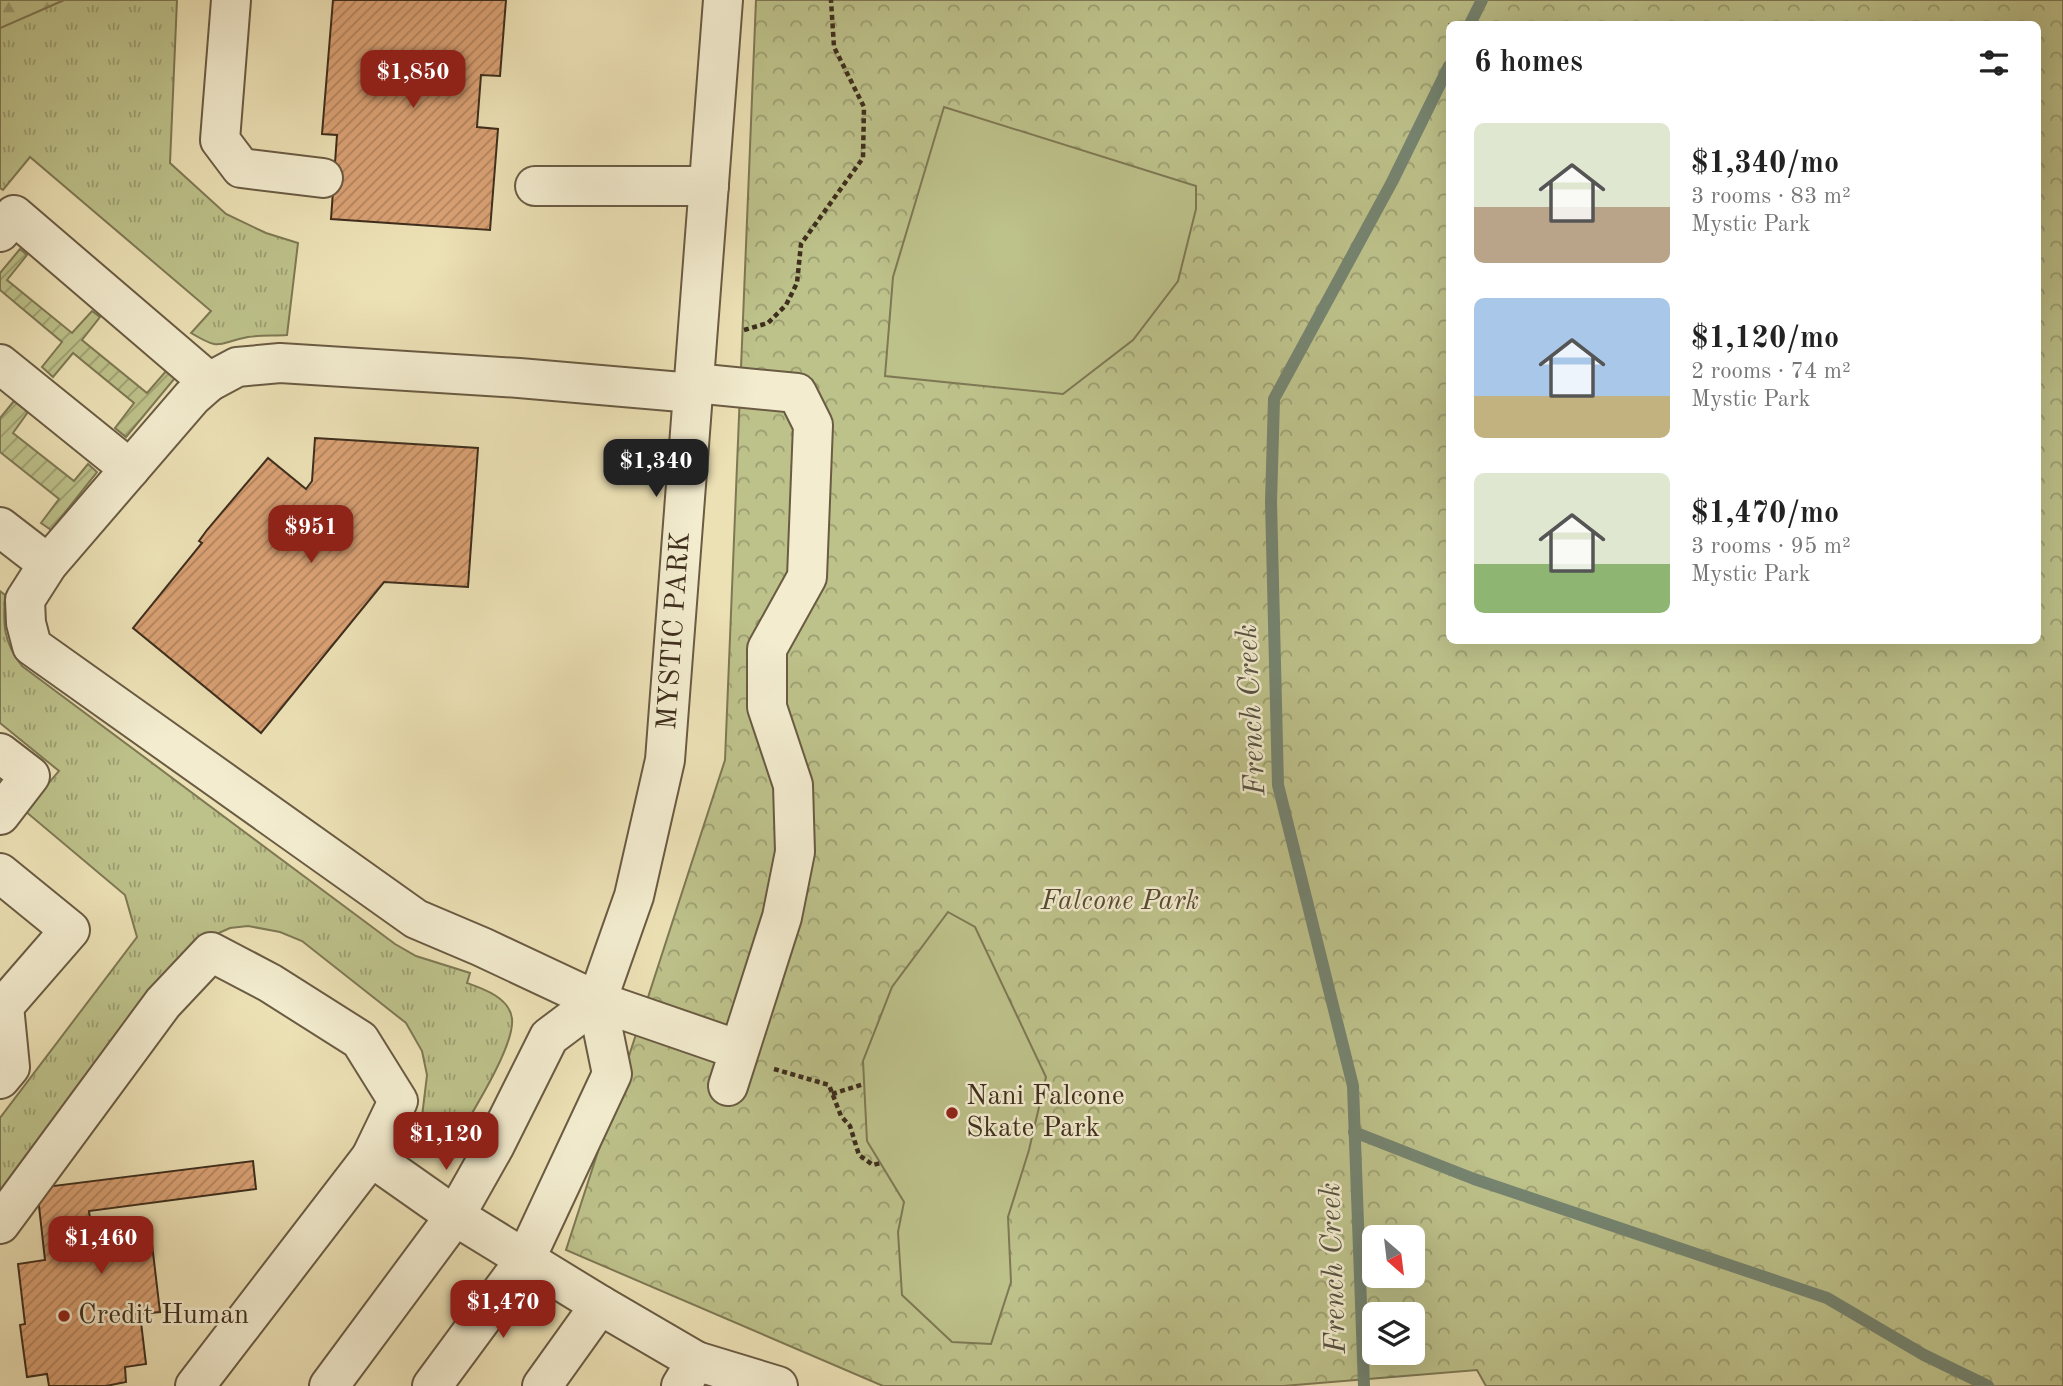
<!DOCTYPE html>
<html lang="en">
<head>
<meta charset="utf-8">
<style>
  body { margin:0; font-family:"Old Standard TT",serif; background:#f6f6f6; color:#222; height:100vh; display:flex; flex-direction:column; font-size:26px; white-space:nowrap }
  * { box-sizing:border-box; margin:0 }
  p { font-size:23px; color:#767676 }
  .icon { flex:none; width:38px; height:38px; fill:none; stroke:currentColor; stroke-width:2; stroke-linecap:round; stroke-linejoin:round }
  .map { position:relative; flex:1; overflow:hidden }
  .details { position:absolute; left:1446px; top:21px; width:595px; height:623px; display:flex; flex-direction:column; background:#fff; border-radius:10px; box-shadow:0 7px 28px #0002 }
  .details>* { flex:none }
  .needle { width:46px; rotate:152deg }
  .buttons { position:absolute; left:1362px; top:1225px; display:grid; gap:14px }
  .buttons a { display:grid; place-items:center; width:63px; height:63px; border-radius:10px; background:#fff; box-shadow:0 7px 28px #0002; font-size:35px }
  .price { position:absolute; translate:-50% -60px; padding:0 16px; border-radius:14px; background:#8f2418; color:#fff; font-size:23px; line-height:46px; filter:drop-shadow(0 2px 4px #0008) }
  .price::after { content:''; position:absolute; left:50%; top:42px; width:21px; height:16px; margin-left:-10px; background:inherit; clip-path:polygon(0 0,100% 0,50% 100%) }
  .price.selected { background:#222; color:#fff }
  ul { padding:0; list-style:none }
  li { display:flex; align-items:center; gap:21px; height:175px; padding:0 28px }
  li span { display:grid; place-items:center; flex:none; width:196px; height:140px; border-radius:10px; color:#555 }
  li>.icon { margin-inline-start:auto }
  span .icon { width:84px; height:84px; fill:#fffc; stroke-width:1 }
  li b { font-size:30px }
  h2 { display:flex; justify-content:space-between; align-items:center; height:84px; padding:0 28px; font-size:30px }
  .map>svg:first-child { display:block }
  .grass { fill:url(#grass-tufts); stroke:#7e7854; stroke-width:2 }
  .forest { fill:url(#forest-firs); stroke:#7e7854; stroke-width:2 }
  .park { fill:url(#park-crowns); stroke:#7e7854; stroke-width:2; fill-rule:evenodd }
  .garden { fill:url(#garden-furrows); stroke:#7e7854; stroke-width:2 }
  .pitch { fill:#bdc18a; stroke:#7e7854; stroke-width:2 }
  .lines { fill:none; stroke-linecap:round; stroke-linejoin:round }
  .stream { stroke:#758470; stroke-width:12 }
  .building { fill:url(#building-hatch); stroke:#3e2e1d; stroke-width:2 }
  .minor-casing { stroke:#6a5b43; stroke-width:42 }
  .path { stroke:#3e2e1d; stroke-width:4.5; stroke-dasharray:5 3.5; stroke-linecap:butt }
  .minor { stroke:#f3eccf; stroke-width:38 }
  .poi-dot { fill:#8f2418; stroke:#f3eccf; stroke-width:2.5 }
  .labels { text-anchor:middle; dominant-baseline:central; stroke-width:5; stroke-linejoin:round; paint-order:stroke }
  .street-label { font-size:28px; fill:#3e2e1d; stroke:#f3eccf }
  .park-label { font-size:28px; font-style:italic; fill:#574b33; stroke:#f3eccf }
  .poi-label { font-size:28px; fill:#3e2e1d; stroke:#f3eccf; text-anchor:start }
  .water-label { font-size:30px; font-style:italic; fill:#555240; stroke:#f3eccf }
</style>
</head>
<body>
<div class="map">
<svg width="2063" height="1386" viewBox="0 0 2063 1386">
  <defs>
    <pattern id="grass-tufts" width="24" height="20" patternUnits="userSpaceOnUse" patternTransform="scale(1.75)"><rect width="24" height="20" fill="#bdc18a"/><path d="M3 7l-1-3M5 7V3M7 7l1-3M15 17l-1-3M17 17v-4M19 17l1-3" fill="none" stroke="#9b9d70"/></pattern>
    <pattern id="forest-firs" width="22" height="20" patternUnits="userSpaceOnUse" patternTransform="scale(1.75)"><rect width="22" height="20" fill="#bdc18a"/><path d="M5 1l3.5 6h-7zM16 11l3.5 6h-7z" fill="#9b9d70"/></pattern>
    <pattern id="park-crowns" width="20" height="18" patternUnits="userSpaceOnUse" patternTransform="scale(1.75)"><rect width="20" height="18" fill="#bdc18a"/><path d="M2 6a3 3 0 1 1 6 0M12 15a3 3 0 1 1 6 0" fill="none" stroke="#9b9d70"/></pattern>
    <pattern id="garden-furrows" width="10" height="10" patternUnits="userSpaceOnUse" patternTransform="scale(1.75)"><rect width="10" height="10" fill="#bdc18a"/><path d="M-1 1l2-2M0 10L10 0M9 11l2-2" fill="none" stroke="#9b9d70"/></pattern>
    <pattern id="building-hatch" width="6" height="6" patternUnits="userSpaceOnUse" patternTransform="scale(1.75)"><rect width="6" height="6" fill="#daa174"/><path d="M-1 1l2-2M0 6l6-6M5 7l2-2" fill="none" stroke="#b2845f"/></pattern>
  </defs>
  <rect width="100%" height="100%" fill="#ece1b5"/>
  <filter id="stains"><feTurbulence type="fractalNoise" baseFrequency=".00286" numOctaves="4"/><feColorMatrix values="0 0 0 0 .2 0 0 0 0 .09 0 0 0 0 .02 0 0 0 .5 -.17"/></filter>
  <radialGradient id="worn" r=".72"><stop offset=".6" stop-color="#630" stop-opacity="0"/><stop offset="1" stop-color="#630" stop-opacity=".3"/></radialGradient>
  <g class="grass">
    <path d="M 64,0 L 177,0 L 170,163 L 226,214 L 266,233 L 298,243 L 287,335 C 275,336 261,335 248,337 C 216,343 223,352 191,333 L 211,311 L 30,157 L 3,190 L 0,188 L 0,28 Z"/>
    <path d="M 0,591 L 5,595 C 3,624 3,642 22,666 L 395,944 L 416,956 L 470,973 L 467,983 C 484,989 510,998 512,1019 C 515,1046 470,1116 455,1142 L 421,1125 L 427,1075 L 422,1051 L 406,1023 L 302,941 L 280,932 L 248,926 L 230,928 L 205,939 L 0,1202 L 0,1118 L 137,937 L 125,895 L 25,811 L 59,771 L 0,723 Z"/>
  </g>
  <path class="forest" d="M 0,0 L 64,0 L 0,28 Z"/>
  <path class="park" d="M 756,0 L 2063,0 L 2063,1386 L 1486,1386 L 1477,1370 L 1283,1386 L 883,1386 L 566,1250 L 725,760 ZM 1449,24 L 2037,24 L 2037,640 L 1449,640 ZM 1374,1237 L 1412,1237 L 1412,1276 L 1374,1276 ZM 1374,1314 L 1412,1314 L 1412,1353 L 1374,1353 Z"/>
  <g class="garden">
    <path d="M 20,249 L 27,255 L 7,280 L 72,333 L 92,311 L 100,317 L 82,340 L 147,393 L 166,371 L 175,378 L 126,437 L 115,428 L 134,403 L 73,353 L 53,377 L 42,367 L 62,342 L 0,290 L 0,273 Z"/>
    <path d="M 14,401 L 28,412 L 13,433 L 74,481 L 88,464 L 97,472 L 51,530 L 41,523 L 59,499 L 0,452 L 0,418 Z"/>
  </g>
  <g class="pitch">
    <path d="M 944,107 L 1196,186 L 1196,209 L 1178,281 L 1133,340 L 1063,394 L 885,376 L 893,277 Z"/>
    <path d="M 948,912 L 975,927 L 1046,1077 L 1029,1150 L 1008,1217 L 1011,1282 L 991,1344 L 952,1342 L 902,1295 L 898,1232 L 904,1202 L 867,1141 L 863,1061 L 892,987 Z"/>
  </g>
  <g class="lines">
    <g class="stream">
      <path d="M 1470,24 L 1482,0"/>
      <path d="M 1354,1132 L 1474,1179 L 1827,1298 L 1924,1355 L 1988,1386"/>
      <path d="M 1364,1386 L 1353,1086 L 1278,785 L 1271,502 L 1274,399 L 1392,182 L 1449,66"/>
    </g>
  </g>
  <g class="building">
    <path d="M 333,0 L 506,0 L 500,76 L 481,75 L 477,127 L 498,129 L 490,230 L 331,219 L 337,135 L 322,134 Z"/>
    <path d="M 315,438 L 478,448 L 468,587 L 384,582 L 261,733 L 133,628 L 202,543 L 199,541 L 207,530 L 268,458 L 306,489 L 312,481 Z"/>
    <path d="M 253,1161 L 256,1189 L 89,1211 L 94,1251 L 152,1244 L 160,1312 L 140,1314 L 146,1364 L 125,1367 L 126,1382 L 106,1386 L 49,1386 L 47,1374 L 27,1377 L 20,1325 L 25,1324 L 18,1264 L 45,1260 L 37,1188 Z"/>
  </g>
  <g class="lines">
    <g class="minor-casing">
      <g id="minor">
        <path d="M 231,0 L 220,140 L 241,168 L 323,178"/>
        <path d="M 535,186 L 709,186"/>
        <path d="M 0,232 L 14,215 L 209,382"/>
        <path d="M 0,364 L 130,469"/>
        <path d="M 694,383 L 797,393 L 813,425 L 807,577 L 767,649 L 767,707 L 793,785 L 795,852 L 782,917 L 728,1086"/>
        <path d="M 693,393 L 519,378 L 280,363 L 237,367 L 209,382 L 192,397 L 48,564 L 25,600 L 26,623 L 32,646 L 416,919 L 482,947 L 597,1001 L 739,1050"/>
        <path d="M 0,527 L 48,564"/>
        <path d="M 0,753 L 30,776 L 0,815"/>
        <path d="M 0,873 L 70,930 L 4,1006 L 0,1003"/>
        <path d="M 0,1079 L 10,1067 L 4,1006"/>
        <path d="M 0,1224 L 163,1003 L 211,952 L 270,983 L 360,1040 L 398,1101 L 371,1157 L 455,1216 L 600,1305 L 542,1386"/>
        <path d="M 600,1305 L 696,1361 L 681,1386"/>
        <path d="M 696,1361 L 778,1386"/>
        <path d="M 195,1386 L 371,1157"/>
        <path d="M 329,1386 L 455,1216 L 494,1147 L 549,1037 L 597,1001"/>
        <path d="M 432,1386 L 525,1260 L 612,1074 L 597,1001 L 634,896 L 665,760 L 723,0"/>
      </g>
    </g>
    <g class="path">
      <path d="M 744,330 L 768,323 L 786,305 L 797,283 L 801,244 L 863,158 L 864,107 L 834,47 L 831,0"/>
      <path d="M 774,1069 L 829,1085 L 841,1116 L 850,1126 L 859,1155 L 873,1165 L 881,1163"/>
      <path d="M 832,1094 L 864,1084"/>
    </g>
    <use href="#minor" class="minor"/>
  </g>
  <g class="poi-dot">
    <circle cx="952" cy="1113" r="7"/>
    <circle cx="64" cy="1316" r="7"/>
  </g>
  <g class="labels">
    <g class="street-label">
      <text transform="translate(675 631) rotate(-86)">MYSTIC PARK</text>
    </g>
    <g class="park-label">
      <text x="1120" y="902">Falcone Park</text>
    </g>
    <g class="poi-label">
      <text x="966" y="1097">Nani Falcone<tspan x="966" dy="32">Skate Park</tspan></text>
      <text x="78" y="1316">Credit Human</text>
    </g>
    <g class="water-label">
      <text transform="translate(1252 710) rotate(-93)">French Creek</text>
      <text transform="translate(1334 1268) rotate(-92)">French Creek</text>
    </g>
  </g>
  <rect width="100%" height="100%" filter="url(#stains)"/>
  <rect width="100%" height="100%" fill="url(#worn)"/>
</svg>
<div class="buttons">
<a><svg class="needle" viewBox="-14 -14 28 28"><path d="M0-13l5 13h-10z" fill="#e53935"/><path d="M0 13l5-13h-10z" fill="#767676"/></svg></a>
<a><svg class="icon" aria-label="layers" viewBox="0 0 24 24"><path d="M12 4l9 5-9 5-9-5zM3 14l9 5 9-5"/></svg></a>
</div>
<b class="price" style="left:413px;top:110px">$1,850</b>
<b class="price selected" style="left:656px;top:499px">$1,340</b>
<b class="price" style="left:311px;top:565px">$951</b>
<b class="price" style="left:446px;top:1172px">$1,120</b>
<b class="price" style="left:101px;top:1276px">$1,460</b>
<b class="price" style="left:503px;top:1340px">$1,470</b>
<section class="details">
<h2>6 homes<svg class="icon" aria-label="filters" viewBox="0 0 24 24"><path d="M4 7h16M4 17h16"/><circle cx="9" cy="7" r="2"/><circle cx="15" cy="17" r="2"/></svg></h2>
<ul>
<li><span style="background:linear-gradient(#dfe7d0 60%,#b9a48a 0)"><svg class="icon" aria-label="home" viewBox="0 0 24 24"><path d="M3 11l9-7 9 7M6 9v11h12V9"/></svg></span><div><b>$1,340/mo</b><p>3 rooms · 83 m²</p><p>Mystic Park</p></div></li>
<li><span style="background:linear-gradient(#a9c7e8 70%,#c2b280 0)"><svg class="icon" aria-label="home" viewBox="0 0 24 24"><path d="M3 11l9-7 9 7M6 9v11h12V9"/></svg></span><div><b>$1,120/mo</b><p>2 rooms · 74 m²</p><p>Mystic Park</p></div></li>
<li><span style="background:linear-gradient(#dfe7d0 65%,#8fb573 0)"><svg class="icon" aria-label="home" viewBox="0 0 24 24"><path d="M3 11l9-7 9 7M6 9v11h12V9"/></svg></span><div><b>$1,470/mo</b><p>3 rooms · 95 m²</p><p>Mystic Park</p></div></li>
</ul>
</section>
</div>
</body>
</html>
